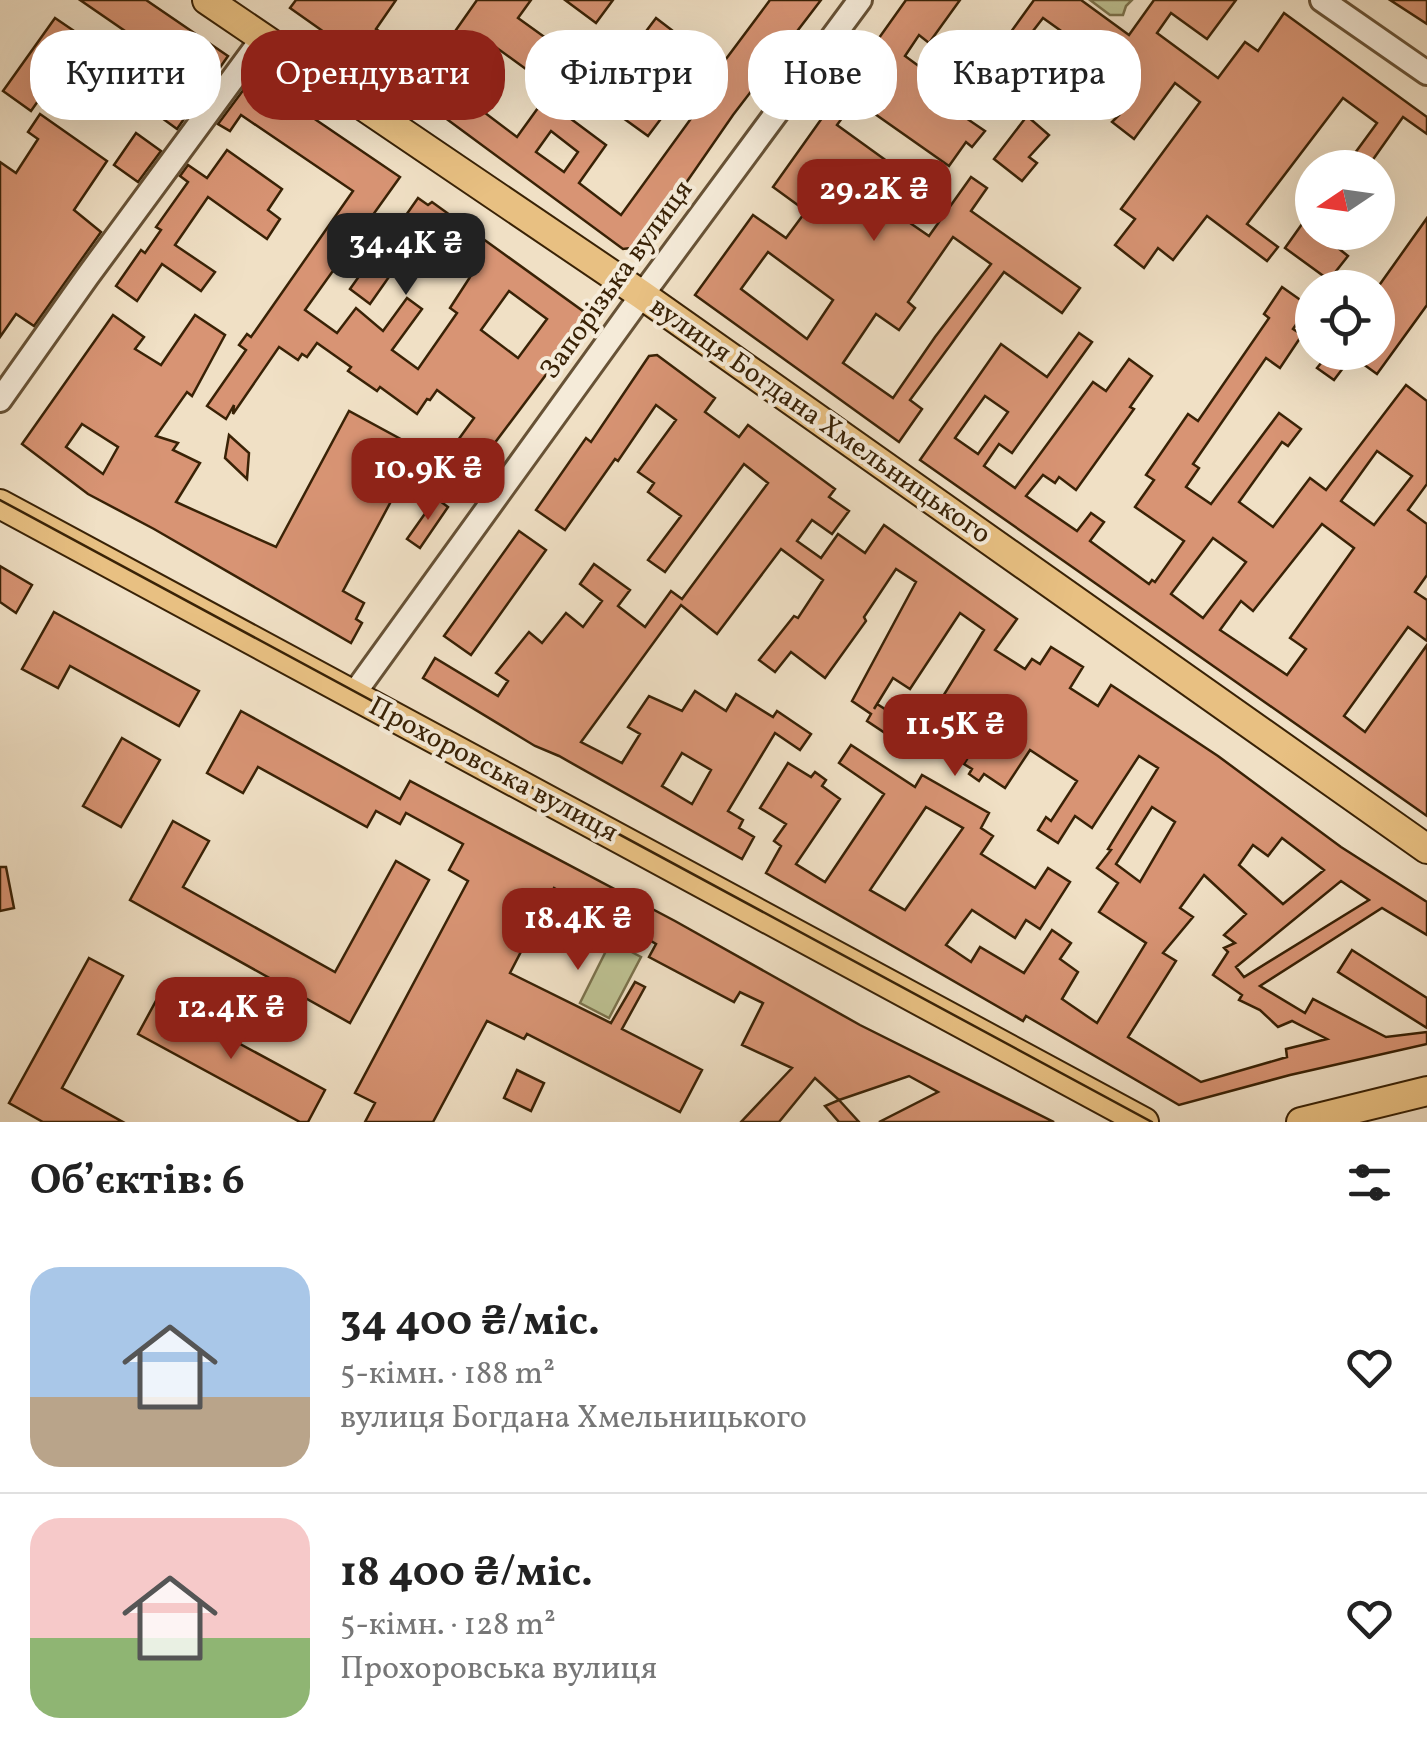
<!DOCTYPE html>
<html lang="uk">
<head>
<meta charset="utf-8">
<style>
  body { margin:0; font-family:Vollkorn,serif; background:#f2f2f2; color:#222; height:100vh; display:flex; flex-direction:column; font-size:38px; white-space:nowrap }
  * { box-sizing:border-box; margin:0 }
  p { font-size:32px; color:#767676 }
  .icon { flex:none; width:55px; height:55px; fill:none; stroke:currentColor; stroke-width:2; stroke-linecap:round; stroke-linejoin:round }
  .map { position:relative; height:1122px; overflow:hidden }
  .sheet { display:flex; flex-direction:column; background:#fff; flex:1 }
  .sheet>* { flex:none }
  .top-card { position:absolute; left:30px; top:30px; width:1368px; height:90px; display:flex; gap:20px }
  .needle { width:65px; rotate:257deg }
  .tools { position:absolute; left:1295px; top:150px; display:grid; gap:20px }
  .tools a { display:grid; place-items:center; width:100px; height:100px; border-radius:50%; background:#fff; box-shadow:0 10px 40px #0002; font-size:50px }
  .price { position:absolute; translate:-50% -85px; padding:0 22px; border-radius:20px; background:#8f2418; color:#fff; font-size:32px; line-height:65px; filter:drop-shadow(0 2px 5px #0008) }
  .price::after { content:''; position:absolute; left:50%; top:60px; width:30px; height:22px; margin-left:-15px; background:inherit; clip-path:polygon(0 0,100% 0,50% 100%) }
  .price.current { background:#222; color:#fff }
  ul { padding:0; list-style:none }
  li { display:flex; align-items:center; gap:30px; height:250px; padding:0 30px }
  li+li { border-top:2px solid #e0e0e0 }
  li span { display:grid; place-items:center; flex:none; width:280px; height:200px; border-radius:30px; color:#555 }
  li>.icon { margin-inline-start:auto }
  span .icon { width:120px; height:120px; fill:#fffc; stroke-width:1 }
  li b { font-size:42px }
  h2 { display:flex; justify-content:space-between; align-items:center; height:120px; padding:0 30px; font-size:42px }
  .chip { padding:0 35px; border-radius:40px; background:#fff; box-shadow:0 10px 40px #0002; font-size:35px; line-height:90px }
  .chip.current { background:#8f2418; color:#fff }
  .map>svg:first-child { display:block }
  .green { fill:#bdc192; stroke:#7b724c; stroke-width:2.5 }
  .building { fill:#d89474; stroke:#392206; stroke-width:2.5; fill-rule:evenodd }
  .lines { fill:none; stroke-linecap:round; stroke-linejoin:round }
  .minor-casing { stroke:#675236; stroke-width:28 }
  .major-casing { stroke:#392206; stroke-width:32 }
  .minor { stroke:#f5ebd9; stroke-width:22 }
  .major { stroke:#e8c082; stroke-width:28 }
  .tram { stroke:#392206; stroke-width:2.5 }
  .labels { text-anchor:middle; dominant-baseline:central; stroke-width:8; stroke-linejoin:round; paint-order:stroke }
  .street-label { font-size:28px; fill:#392206; stroke:#f5ebd9 }
</style>
</head>
<body>
<div class="map">
<svg width="1427" height="1122" viewBox="0 0 1427 1122">
  <rect width="100%" height="100%" fill="#f0e0c5"/>
  <filter id="stains"><feTurbulence type="fractalNoise" baseFrequency=".002" numOctaves="4"/><feColorMatrix values="0 0 0 0 .2 0 0 0 0 .09 0 0 0 0 .02 0 0 0 .5 -.17"/></filter>
  <radialGradient id="worn" r=".72"><stop offset=".6" stop-color="#630" stop-opacity="0"/><stop offset="1" stop-color="#630" stop-opacity=".3"/></radialGradient>
  <g class="green">
    <path d="M 1090,0 L 1132,0 L 1126,6 L 1123,15 L 1110,15 Z"/>
    <path d="M 611,941 L 641,957 L 609,1018 L 580,1003 Z"/>
  </g>
  <g class="building">
    <path d="M 80,0 L 146,0 L 228,56 L 177,129 L 155,113 L 186,68 L 146,41 L 144,44 Z"/>
    <path d="M 296,0 L 396,0 L 376,29 L 430,67 L 477,0 L 531,0 L 518,18 L 660,120 L 648,136 L 562,74 L 552,88 L 490,43 L 456,91 L 517,137 L 548,94 L 567,108 L 563,113 L 606,145 L 579,183 L 621,215 L 711,91 L 641,38 L 656,18 L 720,67 L 770,0 L 821,0 L 733,115 L 661,219 L 639,247 L 623,249 L 429,106 L 290,8 ZM 551,131 L 578,152 L 564,172 L 536,152 Z"/>
    <path d="M 565,0 L 613,0 L 596,23 Z"/>
    <path d="M 906,0 L 960,0 L 929,43 L 919,35 L 905,56 L 931,75 L 946,55 L 962,66 L 938,99 L 985,131 L 972,147 L 966,142 L 949,166 L 855,100 L 837,125 L 909,177 L 898,193 L 920,208 L 910,223 L 929,236 L 971,177 L 987,188 L 971,211 L 1080,288 L 1062,313 L 1004,272 L 910,400 L 922,409 L 899,442 L 695,295 L 753,215 L 786,238 L 806,211 L 773,187 ZM 953,237 L 991,264 L 935,337 L 893,398 L 843,363 L 876,314 L 899,330 L 915,308 L 908,302 ZM 768,252 L 833,300 L 807,339 L 741,289 Z"/>
    <path d="M 1034,0 L 1081,0 L 1129,35 L 1154,0 L 1236,0 L 1207,39 L 1171,13 L 1157,33 L 1218,78 L 1245,42 L 1258,51 L 1284,13 L 1427,117 L 1427,134 L 1403,117 L 1367,168 L 1344,168 L 1377,123 L 1343,98 L 1247,224 L 1278,247 L 1267,261 L 1207,216 L 1173,260 L 1158,248 L 1144,268 L 1115,245 L 1135,219 L 1121,209 L 1200,102 L 1175,83 L 1134,139 L 1112,122 L 1119,115 L 1089,92 L 1110,61 L 1073,34 L 1071,38 L 1043,18 L 1016,53 L 1003,43 Z"/>
    <path d="M 1390,0 L 1427,0 L 1427,24 Z"/>
    <path d="M 55,18 L 83,37 L 31,111 L 3,91 Z"/>
    <path d="M 253,77 L 400,177 L 305,310 L 337,333 L 356,308 L 383,331 L 407,298 L 422,309 L 392,350 L 418,369 L 457,313 L 450,308 L 472,274 L 419,234 L 370,304 L 350,289 L 402,216 L 404,218 L 418,198 L 428,205 L 432,202 L 587,314 L 587,320 L 473,472 L 448,454 L 474,418 L 437,390 L 430,400 L 427,399 L 417,414 L 380,387 L 377,391 L 348,371 L 351,367 L 317,343 L 307,357 L 302,354 L 298,360 L 279,347 L 233,414 L 234,405 L 226,419 L 207,406 L 246,350 L 239,345 L 247,334 L 251,337 L 353,191 L 241,115 L 230,131 L 218,124 ZM 509,291 L 547,319 L 518,358 L 481,330 Z"/>
    <path d="M 40,114 L 107,161 L 74,210 L 101,232 L 34,326 L 16,314 L 0,337 L 0,162 L 16,173 L 38,139 L 28,132 Z"/>
    <path d="M 1027,116 L 1049,135 L 1029,157 L 1037,163 L 1022,181 L 994,159 Z"/>
    <path d="M 136,133 L 161,151 L 138,182 L 114,165 Z"/>
    <path d="M 227,150 L 282,189 L 268,210 L 280,219 L 267,239 L 208,197 L 175,245 L 215,272 L 201,291 L 162,264 L 137,301 L 116,286 L 141,250 L 145,253 L 161,230 L 156,227 L 188,182 L 180,176 L 188,165 L 207,178 Z"/>
    <path d="M 1312,210 L 1312,232 L 1318,232 L 1348,256 L 1329,280 L 1285,248 Z"/>
    <path d="M 1427,218 L 1427,305 L 1377,374 L 1352,356 L 1334,380 L 1317,368 L 1330,352 L 1378,352 L 1378,287 Z"/>
    <path d="M 1282,287 L 1309,306 L 1293,329 L 1302,335 L 1280,368 L 1266,358 L 1193,464 L 1199,468 L 1186,487 L 1211,504 L 1279,413 L 1301,429 L 1288,446 L 1282,442 L 1239,502 L 1273,527 L 1310,478 L 1326,490 L 1406,385 L 1427,401 L 1427,484 L 1408,510 L 1427,524 L 1427,575 L 1415,592 L 1427,600 L 1427,641 L 1408,627 L 1344,716 L 1365,732 L 1427,645 L 1427,816 L 920,460 L 1001,344 L 1047,377 L 1079,333 L 1092,342 L 1012,453 L 999,444 L 984,466 L 1015,488 L 1093,382 L 1106,391 L 1129,359 L 1152,376 L 1130,407 L 1134,409 L 1076,490 L 1059,477 L 1055,483 L 1043,475 L 1026,496 L 1077,531 L 1091,513 L 1104,522 L 1090,541 L 1149,584 L 1152,580 L 1155,582 L 1184,541 L 1135,507 L 1154,480 L 1146,475 L 1188,414 L 1198,421 L 1269,318 L 1264,314 ZM 985,396 L 1008,412 L 978,454 L 955,438 ZM 1377,451 L 1412,476 L 1374,525 L 1341,501 ZM 1322,524 L 1354,548 L 1290,638 L 1306,649 L 1287,675 L 1220,630 L 1241,601 L 1253,611 ZM 1213,538 L 1246,562 L 1203,618 L 1171,594 Z"/>
    <path d="M 113,315 L 144,337 L 135,349 L 161,365 L 195,315 L 225,335 L 192,396 L 187,392 L 156,436 L 178,443 L 173,450 L 200,463 L 176,502 L 276,547 L 349,411 L 419,449 L 343,591 L 364,603 L 356,619 L 362,623 L 351,643 L 154,529 L 88,494 L 22,444 ZM 82,424 L 118,447 L 103,474 L 66,447 Z"/>
    <path d="M 657,355 L 715,398 L 705,412 L 739,437 L 748,425 L 835,489 L 829,497 L 849,511 L 832,534 L 812,520 L 797,541 L 821,558 L 838,534 L 865,553 L 884,525 L 1017,619 L 995,650 L 1025,669 L 1032,659 L 1040,664 L 1051,647 L 1083,667 L 1070,688 L 1098,706 L 1111,685 L 1218,756 L 1341,847 L 1427,902 L 1427,935 L 1382,908 L 1260,986 L 1305,1013 L 1313,999 L 1386,1037 L 1427,1032 L 1427,1044 L 1290,1075 L 1179,1105 L 1026,1016 L 1023,1021 L 766,873 L 781,846 L 774,841 L 786,824 L 760,808 L 788,763 L 811,777 L 815,772 L 826,780 L 822,786 L 840,799 L 796,864 L 825,882 L 884,794 L 839,763 L 851,745 L 915,787 L 922,775 L 989,813 L 981,828 L 993,836 L 981,854 L 1035,888 L 1048,868 L 1070,882 L 1040,929 L 1026,920 L 1015,938 L 972,910 L 946,945 L 971,962 L 980,947 L 1024,973 L 1052,930 L 1071,943 L 1060,959 L 1078,972 L 1062,999 L 1097,1023 L 1146,943 L 1099,912 L 1118,883 L 1097,868 L 1111,850 L 1108,849 L 1158,768 L 1139,756 L 1092,828 L 1075,816 L 1058,843 L 1038,830 L 1046,817 L 1051,821 L 1077,781 L 1030,750 L 1005,788 L 984,774 L 979,781 L 969,774 L 972,769 L 964,764 L 969,756 L 944,740 L 953,727 L 932,714 L 984,630 L 960,613 L 910,689 L 893,678 L 874,709 L 877,704 L 902,720 L 891,737 L 867,721 L 871,714 L 852,701 L 916,582 L 896,569 L 864,617 L 866,621 L 825,678 L 791,652 L 775,672 L 759,660 L 794,616 L 798,618 L 823,580 L 781,549 L 717,634 L 681,605 L 581,742 L 622,763 L 640,734 L 628,727 L 649,696 L 682,711 L 695,691 L 726,711 L 736,694 L 773,717 L 777,711 L 811,734 L 800,750 L 775,733 L 728,811 L 743,820 L 739,828 L 754,837 L 742,859 L 559,756 L 535,746 L 423,678 L 435,658 L 498,696 L 508,681 L 496,673 L 529,632 L 542,643 L 566,613 L 583,627 L 602,601 L 580,584 L 594,564 L 630,590 L 618,606 L 645,627 L 671,591 L 682,599 L 768,483 L 744,464 L 665,572 L 648,560 L 681,516 L 648,492 L 654,483 L 638,472 L 676,420 L 656,405 L 618,461 L 615,459 L 565,530 L 536,510 L 586,438 L 591,442 L 649,356 ZM 682,753 L 711,770 L 692,804 L 662,786 ZM 926,807 L 963,828 L 905,910 L 870,890 ZM 1152,807 L 1175,822 L 1140,882 L 1116,864 ZM 1282,838 L 1324,870 L 1283,904 L 1239,865 L 1253,845 L 1268,856 ZM 1204,875 L 1246,914 L 1224,935 L 1235,943 L 1224,948 L 1228,952 L 1213,975 L 1242,995 L 1239,1000 L 1260,1010 L 1278,1027 L 1292,1021 L 1327,1039 L 1286,1049 L 1287,1057 L 1201,1082 L 1128,1037 L 1176,961 L 1163,953 L 1193,917 L 1180,908 ZM 1341,881 L 1369,900 L 1244,977 L 1236,967 Z"/>
    <path d="M 229,435 L 249,453 L 247,479 L 225,458 Z"/>
    <path d="M 436,498 L 448,507 L 420,548 L 407,539 Z"/>
    <path d="M 519,531 L 546,550 L 471,655 L 444,636 Z"/>
    <path d="M 0,566 L 32,585 L 16,613 L 0,602 Z"/>
    <path d="M 54,612 L 199,691 L 179,726 L 70,666 L 58,688 L 22,669 Z"/>
    <path d="M 241,711 L 400,799 L 410,781 L 675,921 L 860,1025 L 1054,1122 L 879,1122 L 938,1092 L 909,1076 L 839,1100 L 815,1078 L 779,1122 L 741,1122 L 792,1068 L 742,1045 L 763,1003 L 740,992 L 734,1002 L 649,957 L 656,944 L 634,931 L 630,939 L 614,931 L 618,923 L 591,909 L 588,917 L 572,909 L 576,901 L 554,888 L 510,973 L 611,1023 L 635,982 L 645,987 L 622,1029 L 702,1070 L 680,1112 L 527,1034 L 524,1039 L 487,1021 L 433,1122 L 365,1122 L 375,1103 L 355,1093 L 468,881 L 449,870 L 463,844 L 406,813 L 400,824 L 376,811 L 367,827 L 258,767 L 243,793 L 207,773 Z"/>
    <path d="M 122,738 L 160,760 L 121,827 L 83,806 Z"/>
    <path d="M 173,821 L 209,841 L 183,887 L 335,972 L 396,861 L 429,880 L 350,1023 L 130,900 Z"/>
    <path d="M 0,867 L 6,867 L 14,908 L 0,911 Z"/>
    <path d="M 1352,950 L 1427,998 L 1427,1028 L 1338,972 Z"/>
    <path d="M 89,958 L 123,976 L 62,1088 L 123,1122 L 43,1122 L 9,1103 Z"/>
    <path d="M 157,999 L 325,1090 L 308,1122 L 300,1122 L 138,1034 Z"/>
    <path d="M 517,1070 L 544,1083 L 531,1111 L 504,1098 Z"/>
    <path d="M 839,1100 L 859,1122 L 839,1122 L 825,1106 Z"/>
  </g>
  <g class="lines">
    <g class="minor-casing">
      <g id="minor">
        <path d="M 1322,0 L 1427,73"/>
        <path d="M 0,400 L 87,277 L 262,39"/>
        <path d="M 353,695 L 642,295 L 860,0"/>
      </g>
    </g>
    <g class="major-casing">
      <g id="major">
        <path d="M 207,0 L 642,295 L 1427,849"/>
        <path d="M 0,504 L 1144,1122"/>
        <path d="M 1301,1122 L 1427,1091"/>
      </g>
    </g>
    <use href="#minor" class="minor"/>
    <use href="#major" class="major"/>
    <path class="tram" d="M 0,500 L 1152,1122"/>
  </g>
  <g class="labels">
    <g class="street-label">
      <text transform="translate(617 280) rotate(-54)">Запорізька вулиця</text>
      <text transform="translate(820 421) rotate(35)">вулиця Богдана Хмельницького</text>
      <text transform="translate(493 770) rotate(28)">Прохоровська вулиця</text>
    </g>
  </g>
  <rect width="100%" height="100%" filter="url(#stains)"/>
  <rect width="100%" height="100%" fill="url(#worn)"/>
</svg>
<div class="tools">
<a><svg class="needle" viewBox="-14 -14 28 28"><path d="M0-13l5 13h-10z" fill="#e53935"/><path d="M0 13l5-13h-10z" fill="#767676"/></svg></a>
<a><svg class="icon" aria-label="locate" viewBox="0 0 24 24"><circle cx="12" cy="12" r="6"/><path d="M12 2v4M12 18v4M2 12h4M18 12h4"/></svg></a>
</div>
<b class="price" style="left:874px;top:244px">29.2K ₴</b>
<b class="price current" style="left:406px;top:298px">34.4K ₴</b>
<b class="price" style="left:428px;top:523px">10.9K ₴</b>
<b class="price" style="left:955px;top:779px">11.5K ₴</b>
<b class="price" style="left:578px;top:973px">18.4K ₴</b>
<b class="price" style="left:231px;top:1062px">12.4K ₴</b>
<div class="top-card">
<a class="chip">Купити</a>
<a class="chip current">Орендувати</a>
<a class="chip">Фільтри</a>
<a class="chip">Нове</a>
<a class="chip">Квартира</a>
</div>
</div>
<section class="sheet">
<h2>Об’єктів: 6<svg class="icon" aria-label="filters" viewBox="0 0 24 24"><path d="M4 7h16M4 17h16"/><circle cx="9" cy="7" r="2"/><circle cx="15" cy="17" r="2"/></svg></h2>
<ul>
<li><span style="background:linear-gradient(#a9c7e8 65%,#b9a48a 0)"><svg class="icon" aria-label="home" viewBox="0 0 24 24"><path d="M3 11l9-7 9 7M6 9v11h12V9"/></svg></span><div><b>34 400 ₴/міс.</b><p>5-кімн. · 188 m²</p><p>вулиця Богдана Хмельницького</p></div><svg class="icon" aria-label="heart" viewBox="0 0 24 24"><path d="M12 20l-8-8c-3-5 5-10 8-4 3-6 11-1 8 4z"/></svg></li>
<li><span style="background:linear-gradient(#f6c9c9 60%,#8fb573 0)"><svg class="icon" aria-label="home" viewBox="0 0 24 24"><path d="M3 11l9-7 9 7M6 9v11h12V9"/></svg></span><div><b>18 400 ₴/міс.</b><p>5-кімн. · 128 m²</p><p>Прохоровська вулиця</p></div><svg class="icon" aria-label="heart" viewBox="0 0 24 24"><path d="M12 20l-8-8c-3-5 5-10 8-4 3-6 11-1 8 4z"/></svg></li>
</ul>
</section>
</body>
</html>
